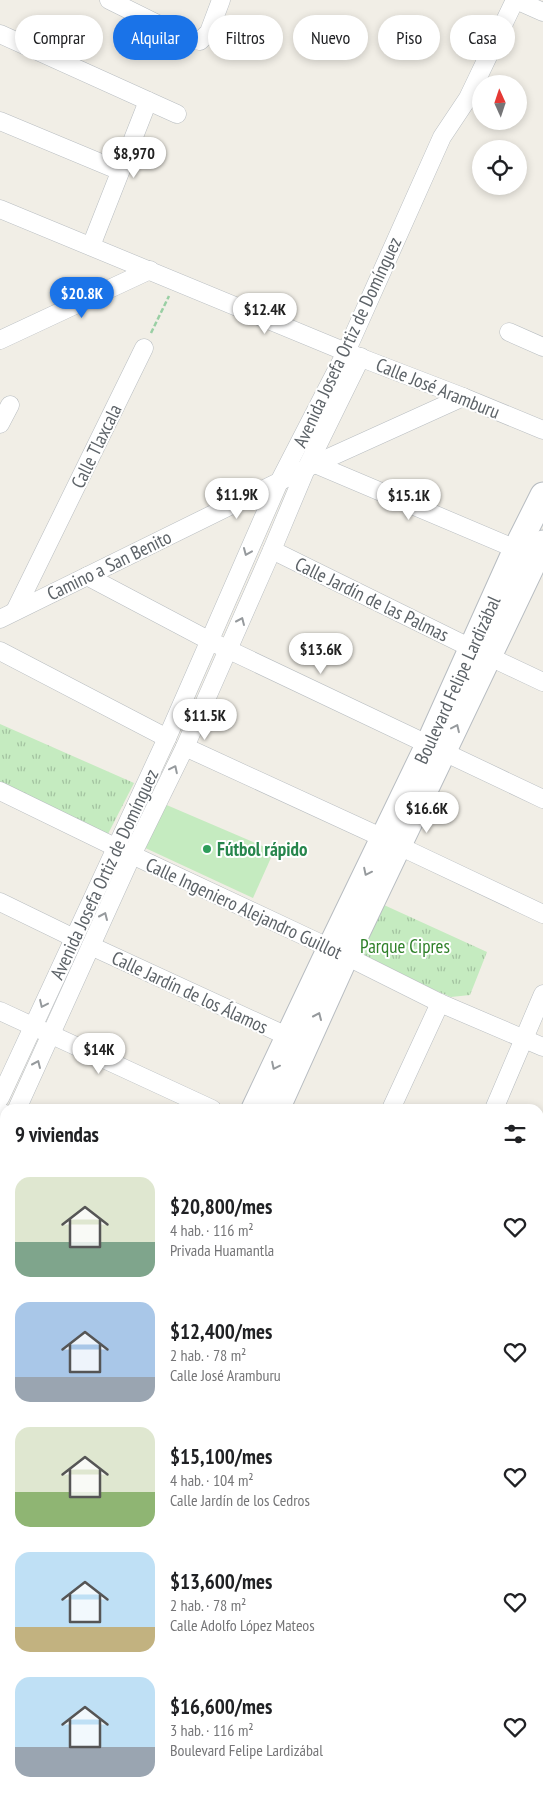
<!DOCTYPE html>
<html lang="es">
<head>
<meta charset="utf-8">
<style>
  body { margin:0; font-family:"PT Sans Narrow",sans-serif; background:#f2f2f2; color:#202124; height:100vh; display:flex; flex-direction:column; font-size:19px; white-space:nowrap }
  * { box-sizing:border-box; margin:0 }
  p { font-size:16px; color:#757577 }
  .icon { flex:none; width:28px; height:28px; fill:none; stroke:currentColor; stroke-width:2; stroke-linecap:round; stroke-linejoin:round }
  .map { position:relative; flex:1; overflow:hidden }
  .panel { position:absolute; left:0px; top:1104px; width:544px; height:696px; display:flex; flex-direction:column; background:#fff; border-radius:15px 15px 0 0; box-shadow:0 2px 8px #0003 }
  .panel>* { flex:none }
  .top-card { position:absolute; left:15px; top:15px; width:514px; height:45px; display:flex; gap:10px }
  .needle { width:32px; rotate:357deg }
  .tools { position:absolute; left:472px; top:75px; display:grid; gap:10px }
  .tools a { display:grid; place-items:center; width:55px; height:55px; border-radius:50%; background:#fff; box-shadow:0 2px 8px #0003; font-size:25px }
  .price { position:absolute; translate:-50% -42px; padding:0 11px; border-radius:18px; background:#fff; color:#222; font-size:16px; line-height:32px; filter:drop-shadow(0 1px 2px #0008) }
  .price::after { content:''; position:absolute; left:50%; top:30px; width:15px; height:11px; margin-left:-8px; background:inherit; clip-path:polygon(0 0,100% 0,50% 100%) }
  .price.on { background:#1a73e8; color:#fff }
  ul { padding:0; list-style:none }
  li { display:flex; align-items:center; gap:15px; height:125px; padding:0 15px }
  li span { display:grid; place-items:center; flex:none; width:140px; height:100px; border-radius:15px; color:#555 }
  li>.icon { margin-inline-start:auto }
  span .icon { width:60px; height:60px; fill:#fffc; stroke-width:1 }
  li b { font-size:21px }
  h2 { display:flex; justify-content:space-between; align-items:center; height:60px; padding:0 15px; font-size:21px }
  .pill { padding:0 18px; border-radius:22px; background:#fff; box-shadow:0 2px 8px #0003; font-size:18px; line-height:45px }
  .pill.on { background:#1a73e8; color:#fff }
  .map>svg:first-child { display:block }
  .grass { fill:url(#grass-tufts) }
  .pitch { fill:#c5ebc0 }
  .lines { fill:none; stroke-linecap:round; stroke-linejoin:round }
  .minor-casing { stroke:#b8bdc1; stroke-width:19 }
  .secondary-casing { stroke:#b7bcc1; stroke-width:27 }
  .path { stroke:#9acfa4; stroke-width:2.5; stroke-dasharray:5 2.5; stroke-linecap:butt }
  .minor { stroke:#fff; stroke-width:18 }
  .secondary { stroke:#fff; stroke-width:25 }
  .oneway { stroke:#969a9d }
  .leisure-dot { fill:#2e9e5b; stroke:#fff; stroke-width:2 }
  .labels { text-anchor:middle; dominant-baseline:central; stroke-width:4; stroke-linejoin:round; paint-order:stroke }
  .street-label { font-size:19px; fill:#5d6368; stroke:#fff }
  .leisure-label { font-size:19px; font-weight:bold; fill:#27864d; stroke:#fff; text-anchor:start }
  .park-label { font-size:19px; fill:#30812a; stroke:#fff }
</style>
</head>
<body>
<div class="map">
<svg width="543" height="1799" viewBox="0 0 543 1799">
  <defs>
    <pattern id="grass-tufts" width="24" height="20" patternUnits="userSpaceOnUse" patternTransform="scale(1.25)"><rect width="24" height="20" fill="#c5ebc0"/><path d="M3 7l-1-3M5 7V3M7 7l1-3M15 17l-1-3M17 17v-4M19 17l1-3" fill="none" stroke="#a3c2a0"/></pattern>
  </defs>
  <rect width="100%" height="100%" fill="#f1eee6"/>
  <g class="grass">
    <path d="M 0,724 L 134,783 L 108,834 L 0,784 Z"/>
    <path d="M 384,905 L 487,952 L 470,995 L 451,997 L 360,958 Z"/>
  </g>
  <path class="pitch" d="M 162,803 L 274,851 L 253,898 L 141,846 Z"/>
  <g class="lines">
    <g class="minor-casing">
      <g id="minor">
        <path d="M 109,0 L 188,39 L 200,41 L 209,32 L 221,0"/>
        <path d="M 516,0 L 543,12"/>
        <path d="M 0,34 L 177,114"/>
        <path d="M 0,121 L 120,171"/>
        <path d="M 0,209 L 346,352 L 463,397 L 543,430"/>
        <path d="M 91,246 L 148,101"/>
        <path d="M 509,332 L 543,347"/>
        <path d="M 0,340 L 150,270"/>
        <path d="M 0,424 L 10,405"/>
        <path d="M 315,464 L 516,549"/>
        <path d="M 272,550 L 471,648"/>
        <path d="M 87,576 L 210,641 L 543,799"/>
        <path d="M 15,611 L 144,348"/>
        <path d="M 0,619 L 315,464 L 463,397"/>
        <path d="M 0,651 L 167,738"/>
        <path d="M 490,657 L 543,682"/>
        <path d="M 185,747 L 383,838"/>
        <path d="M 0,791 L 115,847 L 330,948 L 440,1003 L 543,1047"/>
        <path d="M 399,846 L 543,914"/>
        <path d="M 0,902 L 74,938"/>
        <path d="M 91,946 L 289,1037"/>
        <path d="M 0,1011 L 212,1109"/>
        <path d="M 0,1098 L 167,738 L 279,482 L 346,352 L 442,137 L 468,98 L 515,0"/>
        <path d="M 17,1109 L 132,855 L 185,747 L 272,550 L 306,469 L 361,357"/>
        <path d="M 391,1109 L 440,1003"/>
        <path d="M 494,1109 L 543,994"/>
        <path d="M 0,1112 L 5,1114"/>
        <path d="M 0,1145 L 5,1134"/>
        <path d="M 539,1259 L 543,1248"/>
        <path d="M 539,1347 L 543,1349"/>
        <path d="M 539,1453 L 543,1455"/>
        <path d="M 539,1645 L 543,1638"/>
        <path d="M 0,1737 L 5,1723"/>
        <path d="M 0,1766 L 5,1768"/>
        <path d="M 64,1795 L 72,1799"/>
        <path d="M 486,1795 L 498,1799"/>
        <path d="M 181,1799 L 183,1795"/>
      </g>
    </g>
    <g class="secondary-casing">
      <g id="secondary">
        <path id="s1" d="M 254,1109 L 330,948 L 428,745 L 516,549 L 543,495"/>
        <path d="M 277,1109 L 346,956 L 543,543"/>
        <path d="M 0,1338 L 5,1340"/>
        <path d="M 0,1363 L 5,1365"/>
        <path d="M 539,1567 L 543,1569"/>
        <path d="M 539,1594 L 543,1595"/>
      </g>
    </g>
    <path class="path" d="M 151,333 L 169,296"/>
    <use href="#minor" class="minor"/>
    <use href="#secondary" class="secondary"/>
  </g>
  <defs><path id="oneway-chevron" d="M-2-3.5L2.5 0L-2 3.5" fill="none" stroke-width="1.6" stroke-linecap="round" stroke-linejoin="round" transform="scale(1.25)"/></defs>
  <g class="oneway">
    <use href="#oneway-chevron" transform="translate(247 552) rotate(113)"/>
    <use href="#oneway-chevron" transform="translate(241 621) rotate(-66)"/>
    <use href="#oneway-chevron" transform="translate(456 728) rotate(-65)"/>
    <use href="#oneway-chevron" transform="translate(174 769) rotate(-64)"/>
    <use href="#oneway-chevron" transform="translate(367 872) rotate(116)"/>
    <use href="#oneway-chevron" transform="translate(104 916) rotate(-66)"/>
    <use href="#oneway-chevron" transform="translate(43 1004) rotate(115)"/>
    <use href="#oneway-chevron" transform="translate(318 1016) rotate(-66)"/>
    <use href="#oneway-chevron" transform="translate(37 1064) rotate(-66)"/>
    <use href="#oneway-chevron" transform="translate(275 1066) rotate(116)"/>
  </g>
  <circle class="leisure-dot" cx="207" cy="849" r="5"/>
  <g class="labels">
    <g class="street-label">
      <text transform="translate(347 342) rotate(-65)">Avenida Josefa Ortiz de Domínguez</text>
      <text transform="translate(438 388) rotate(22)">Calle José Aramburu</text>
      <text transform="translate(96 446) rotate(-64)">Calle Tlaxcala</text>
      <text transform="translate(109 565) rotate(-26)">Camino a San Benito</text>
      <text transform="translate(372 599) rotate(26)">Calle Jardín de las Palmas</text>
      <text stroke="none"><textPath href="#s1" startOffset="475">Boulevard Felipe Lardizábal</textPath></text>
      <text transform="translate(104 874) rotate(-65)">Avenida Josefa Ortiz de Domínguez</text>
      <text transform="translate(244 908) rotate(25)">Calle Ingeniero Alejandro Guillot</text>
      <text transform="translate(190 992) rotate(25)">Calle Jardín de los Álamos</text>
    </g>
    <g class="leisure-label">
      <text x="217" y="849">Fútbol rápido</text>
    </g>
    <g class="park-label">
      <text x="405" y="946">Parque Cipres</text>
    </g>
  </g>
</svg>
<div class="tools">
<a><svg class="needle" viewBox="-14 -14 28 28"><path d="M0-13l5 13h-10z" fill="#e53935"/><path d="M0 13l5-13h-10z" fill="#757577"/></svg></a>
<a><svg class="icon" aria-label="locate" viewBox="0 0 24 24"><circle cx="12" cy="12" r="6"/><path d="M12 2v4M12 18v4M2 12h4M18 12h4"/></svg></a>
</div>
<b class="price" style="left:134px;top:179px">$8,970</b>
<b class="price on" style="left:82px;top:319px">$20.8K</b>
<b class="price" style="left:265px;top:335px">$12.4K</b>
<b class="price" style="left:237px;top:520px">$11.9K</b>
<b class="price" style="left:409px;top:521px">$15.1K</b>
<b class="price" style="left:321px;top:675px">$13.6K</b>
<b class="price" style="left:205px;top:741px">$11.5K</b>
<b class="price" style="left:427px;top:834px">$16.6K</b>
<b class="price" style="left:99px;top:1075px">$14K</b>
<div class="top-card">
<a class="pill">Comprar</a>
<a class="pill on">Alquilar</a>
<a class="pill">Filtros</a>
<a class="pill">Nuevo</a>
<a class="pill">Piso</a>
<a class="pill">Casa</a>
</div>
<section class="panel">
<h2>9 viviendas<svg class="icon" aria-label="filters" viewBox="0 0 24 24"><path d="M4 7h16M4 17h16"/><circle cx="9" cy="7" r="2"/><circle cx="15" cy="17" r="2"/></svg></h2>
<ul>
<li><span style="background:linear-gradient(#dfe7d0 65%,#7fa58c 0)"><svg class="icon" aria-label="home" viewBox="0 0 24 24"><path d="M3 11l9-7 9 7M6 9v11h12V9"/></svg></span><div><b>$20,800/mes</b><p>4 hab. · 116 m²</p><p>Privada Huamantla</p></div><svg class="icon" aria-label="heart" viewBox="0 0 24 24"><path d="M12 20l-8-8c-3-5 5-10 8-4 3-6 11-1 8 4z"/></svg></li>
<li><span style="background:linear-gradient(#a9c7e8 75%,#9aa5b1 0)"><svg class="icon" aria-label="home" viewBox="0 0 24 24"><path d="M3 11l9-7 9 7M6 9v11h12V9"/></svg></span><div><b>$12,400/mes</b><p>2 hab. · 78 m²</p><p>Calle José Aramburu</p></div><svg class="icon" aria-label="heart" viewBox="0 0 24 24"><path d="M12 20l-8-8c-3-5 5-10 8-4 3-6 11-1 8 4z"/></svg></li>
<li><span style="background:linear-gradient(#dfe7d0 65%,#8fb573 0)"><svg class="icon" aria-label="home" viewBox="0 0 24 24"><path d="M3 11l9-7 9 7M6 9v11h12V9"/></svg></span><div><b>$15,100/mes</b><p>4 hab. · 104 m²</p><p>Calle Jardín de los Cedros</p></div><svg class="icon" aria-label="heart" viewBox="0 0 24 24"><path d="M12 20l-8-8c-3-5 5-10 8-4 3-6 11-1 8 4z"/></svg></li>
<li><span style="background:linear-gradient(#bfe0f5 75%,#c2b280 0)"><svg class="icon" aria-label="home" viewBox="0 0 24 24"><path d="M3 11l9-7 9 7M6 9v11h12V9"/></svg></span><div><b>$13,600/mes</b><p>2 hab. · 78 m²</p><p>Calle Adolfo López Mateos</p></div><svg class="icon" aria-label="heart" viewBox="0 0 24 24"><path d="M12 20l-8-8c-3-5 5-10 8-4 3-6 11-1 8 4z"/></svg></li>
<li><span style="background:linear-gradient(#bfe0f5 70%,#9aa5b1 0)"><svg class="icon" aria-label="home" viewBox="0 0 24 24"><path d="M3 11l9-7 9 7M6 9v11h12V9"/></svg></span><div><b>$16,600/mes</b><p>3 hab. · 116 m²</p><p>Boulevard Felipe Lardizábal</p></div><svg class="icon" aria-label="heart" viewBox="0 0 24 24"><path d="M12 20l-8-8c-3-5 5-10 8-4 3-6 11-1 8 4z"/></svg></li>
</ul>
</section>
</div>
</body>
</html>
